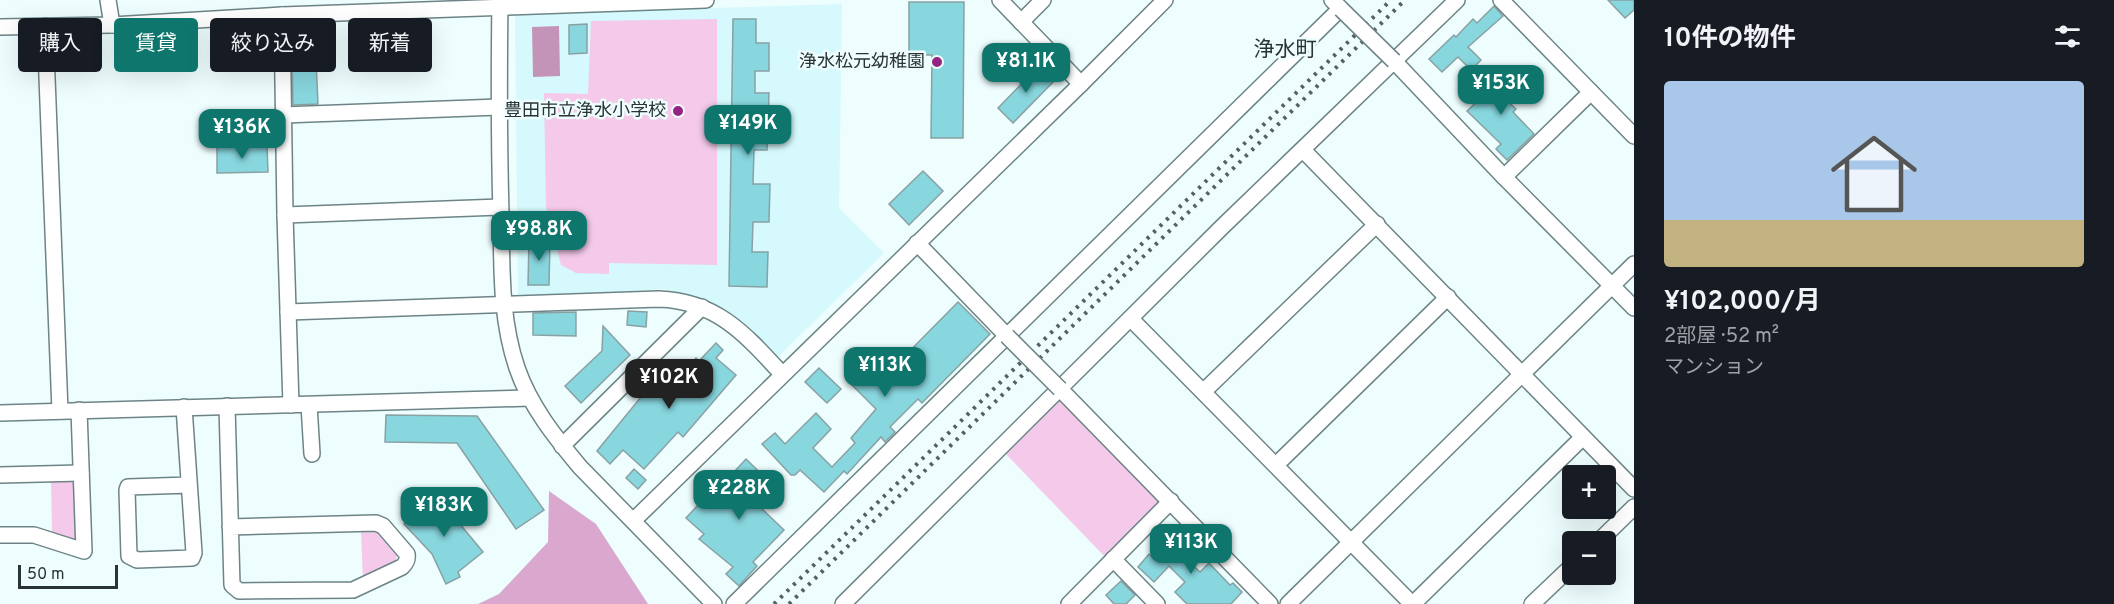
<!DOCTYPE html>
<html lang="ja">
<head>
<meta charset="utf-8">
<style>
  body { margin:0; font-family:Overpass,"Noto Sans JP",sans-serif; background:#242831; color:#f1f3f6; height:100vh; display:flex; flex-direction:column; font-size:22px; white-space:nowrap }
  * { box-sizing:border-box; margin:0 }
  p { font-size:20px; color:#9ea1a6 }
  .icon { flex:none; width:33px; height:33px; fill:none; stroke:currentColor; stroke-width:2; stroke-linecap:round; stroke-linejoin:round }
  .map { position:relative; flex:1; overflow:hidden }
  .side { display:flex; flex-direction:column; background:#171b24; width:480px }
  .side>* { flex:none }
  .banner { position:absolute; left:18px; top:18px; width:570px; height:54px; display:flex; gap:12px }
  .fabs { position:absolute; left:1562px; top:465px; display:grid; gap:12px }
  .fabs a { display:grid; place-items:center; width:54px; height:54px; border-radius:6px; background:#171b24; box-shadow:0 6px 24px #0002; font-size:30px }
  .scale { position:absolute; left:18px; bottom:15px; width:100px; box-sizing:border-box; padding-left:6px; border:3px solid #2a3435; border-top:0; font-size:16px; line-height:21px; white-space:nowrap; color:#2a3435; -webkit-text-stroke:4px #eefdfe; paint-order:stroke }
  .price { position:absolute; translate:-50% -51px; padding:0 14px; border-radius:12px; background:#0f766e; color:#fff; font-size:20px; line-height:39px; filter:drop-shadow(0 2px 3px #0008) }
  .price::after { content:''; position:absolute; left:50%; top:36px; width:18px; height:14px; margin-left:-9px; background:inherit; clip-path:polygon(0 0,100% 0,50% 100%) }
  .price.current { background:#222; color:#fff }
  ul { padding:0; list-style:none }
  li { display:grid; align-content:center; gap:12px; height:318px; padding:0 30px }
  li+li { border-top:2px solid #363941 }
  li span { display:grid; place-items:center; height:186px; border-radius:6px; color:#555 }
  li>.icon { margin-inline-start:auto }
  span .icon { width:108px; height:108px; fill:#fffc; stroke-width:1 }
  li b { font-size:26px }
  h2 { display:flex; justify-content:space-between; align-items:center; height:72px; padding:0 30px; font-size:26px }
  .chip { padding:0 21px; border-radius:6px; background:#171b24; box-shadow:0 6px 24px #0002; font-size:21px; line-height:54px }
  .chip.current { background:#0f766e; color:#fff }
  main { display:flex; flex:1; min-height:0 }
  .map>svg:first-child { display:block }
  .built { fill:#d5f9fc }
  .green { fill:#f4c9e9 }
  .forest { fill:#daa8ce }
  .water { fill:#c493b8 }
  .building { fill:#88d6de; stroke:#89a1a3; stroke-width:1.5 }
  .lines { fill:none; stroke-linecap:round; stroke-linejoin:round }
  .minor-casing { stroke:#6d8486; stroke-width:18 }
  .minor { stroke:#fff; stroke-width:15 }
  .rail { stroke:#556061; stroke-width:4; stroke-dasharray:3 6; stroke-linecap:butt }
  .minor-bridge-casing { stroke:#6d8486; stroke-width:18; stroke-linecap:butt }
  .minor-bridge { stroke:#fff; stroke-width:15 }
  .poi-dot { fill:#942383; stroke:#eefdfe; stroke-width:2 }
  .labels { text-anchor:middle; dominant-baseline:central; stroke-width:5; stroke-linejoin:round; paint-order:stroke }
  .poi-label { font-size:18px; fill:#2a3435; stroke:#eefdfe; text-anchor:end }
  .quarter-label { font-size:21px; fill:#2a3435; stroke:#eefdfe }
</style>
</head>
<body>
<main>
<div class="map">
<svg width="1634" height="604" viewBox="0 0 1634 604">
  <rect width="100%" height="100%" fill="#eefdfe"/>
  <path class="built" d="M 842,4 L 839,208 L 884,253 L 776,359 L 736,320 L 703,300 L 664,289 L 518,298 L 515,14 Z"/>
  <g class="green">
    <path d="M 717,19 L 717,265 L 609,263 L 609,274 L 576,273 L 561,265 L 546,207 L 544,93 L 588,94 L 591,21 Z"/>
    <path d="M 1058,397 L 1161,502 L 1106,558 L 1003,451 Z"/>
    <path d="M 75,478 L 75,545 L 52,535 L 51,479 Z"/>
    <path d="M 361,530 L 376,530 L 397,555 L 395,566 L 363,582 Z"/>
  </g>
  <path class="forest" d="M 549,491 L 596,524 L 648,604 L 478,604 L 499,594 L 548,542 Z"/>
  <path class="water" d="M 559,26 L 560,76 L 533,77 L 532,27 Z"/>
  <g class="building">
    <path d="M 1608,0 L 1634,0 L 1634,10 L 1625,18 Z"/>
    <path d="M 909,2 L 964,2 L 963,138 L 931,138 L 932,55 L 909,55 Z"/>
    <path d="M 1494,6 L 1503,16 L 1468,47 L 1481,60 L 1471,70 L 1458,57 L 1442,72 L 1429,59 L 1454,35 L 1456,37 L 1473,19 L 1477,23 Z"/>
    <path d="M 733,19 L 756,19 L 756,43 L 769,43 L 769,71 L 755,71 L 755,93 L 769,93 L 767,150 L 754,150 L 753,184 L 770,184 L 769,222 L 753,222 L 752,252 L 768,252 L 767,287 L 729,286 Z"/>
    <path d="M 587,24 L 587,53 L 569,54 L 569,25 Z"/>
    <path d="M 292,60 L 316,60 L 318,104 L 293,105 Z"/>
    <path d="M 1040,65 L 1055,80 L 1013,123 L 998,108 Z"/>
    <path d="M 1505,67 L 1517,79 L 1501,95 L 1516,109 L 1513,112 L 1534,134 L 1507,160 L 1496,149 L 1501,144 L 1467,111 L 1491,88 L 1487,84 Z"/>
    <path d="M 267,146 L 268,172 L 217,173 L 217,147 Z"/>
    <path d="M 923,171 L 943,191 L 909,225 L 889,204 Z"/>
    <path d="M 529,239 L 550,240 L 549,285 L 528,285 Z"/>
    <path d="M 958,302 L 990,334 L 922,403 L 918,399 L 890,427 L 895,432 L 885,442 L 881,437 L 847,474 L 844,471 L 824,492 L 800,470 L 795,475 L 791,475 L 762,444 L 775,433 L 785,444 L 816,413 L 831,429 L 813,448 L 832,467 L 855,443 L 851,438 L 876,409 L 849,382 L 868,363 L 883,378 Z"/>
    <path d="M 628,311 L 647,312 L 646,327 L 627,325 Z"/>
    <path d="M 576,312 L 576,336 L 533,335 L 533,313 Z"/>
    <path d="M 603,326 L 630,355 L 581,403 L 565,386 L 602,351 Z"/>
    <path d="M 716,343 L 723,350 L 716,358 L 736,375 L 683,437 L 678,432 L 644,469 L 623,450 L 610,464 L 597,451 L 645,392 L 650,397 L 661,384 L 663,386 L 679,369 L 682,373 L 696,358 L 699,361 Z"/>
    <path d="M 819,368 L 841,389 L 827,403 L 805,382 Z"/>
    <path d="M 386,415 L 477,416 L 544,510 L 516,529 L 457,443 L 385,442 Z"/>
    <path d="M 746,459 L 778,490 L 761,508 L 784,530 L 753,562 L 757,566 L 739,586 L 726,574 L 733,567 L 699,539 L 704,534 L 686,518 L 700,503 L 703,505 L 716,492 L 719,494 L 735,476 L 733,473 Z"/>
    <path d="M 634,469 L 646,480 L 638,489 L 626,478 Z"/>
    <path d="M 435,494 L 483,552 L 458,572 L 460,577 L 446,584 L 432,554 L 404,524 Z"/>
    <path d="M 1181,530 L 1197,546 L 1185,558 L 1200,572 L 1209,563 L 1230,585 L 1233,583 L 1242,592 L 1231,604 L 1187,604 L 1175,592 L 1185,582 L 1169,566 L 1154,582 L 1138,567 L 1149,554 L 1154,559 Z"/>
    <path d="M 1121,581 L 1135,595 L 1126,604 L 1114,604 L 1106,595 Z"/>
  </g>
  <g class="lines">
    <g class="minor-casing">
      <g id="minor">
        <path d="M 108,0 L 112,25"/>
        <path d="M 500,0 C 499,72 499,143 501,214 C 502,267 500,318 517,368 C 530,406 555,437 580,467 L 714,604"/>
        <path d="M 1000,0 L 1081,84"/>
        <path d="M 1501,0 L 1634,136"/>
        <path d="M 282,15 L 285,215 L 291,405"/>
        <path d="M 1021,22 L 1043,0"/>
        <path d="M 45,26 L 60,411"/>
        <path d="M 0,27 L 112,25 L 282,15 L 706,0"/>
        <path d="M 1394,61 L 1504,177 L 1634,308"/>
        <path d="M 283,115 L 499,107"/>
        <path d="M 1303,150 L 1634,489"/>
        <path d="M 1504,177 L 1591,92"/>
        <path d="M 285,215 L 500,207"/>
        <path d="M 917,243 L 1007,336"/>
        <path d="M 288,312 L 659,299 C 717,301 746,335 782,374"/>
        <path d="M 1131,319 L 1412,604"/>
        <path d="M 1060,389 L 1270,604"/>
        <path d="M 1204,391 L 1377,224"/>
        <path d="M 309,405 L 312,454"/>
        <path d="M 227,406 L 232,585 L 239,591 L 353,590 L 402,567 C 406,563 408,560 407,554 L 383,526 L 376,523 L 230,527"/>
        <path d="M 184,407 L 194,553 L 192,558 L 137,560 L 129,556 L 127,490 L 128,487 L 189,485"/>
        <path d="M 0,413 L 530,398"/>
        <path d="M 562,446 L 702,307"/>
        <path d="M 1276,465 L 1448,297"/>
        <path d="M 0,475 L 81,473"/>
        <path d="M 634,520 L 1081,84 L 1165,0"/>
        <path d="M 0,535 L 34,535 L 84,551 L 79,410"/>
        <path d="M 1598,542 L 1634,507"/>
        <path d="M 1113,559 L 1157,604"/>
        <path d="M 734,604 L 1336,13 L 1341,9 L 1332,0"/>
        <path d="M 843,604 L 1222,227 L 1457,0"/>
        <path d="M 1069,604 L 1171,501"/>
        <path d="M 1288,604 L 1634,264"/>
        <path d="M 1413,604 L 1583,437"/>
        <path d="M 1532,604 L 1572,566"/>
      </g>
    </g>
    <use href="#minor" class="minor"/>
    <g class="rail">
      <path d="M 774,604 L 1391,0"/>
      <path d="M 789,604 L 1405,0"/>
    </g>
    <g class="minor-bridge-casing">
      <g id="minor-bridge">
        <path d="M 1341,9 L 1394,61"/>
        <path d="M 1007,336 L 1060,389"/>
      </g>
    </g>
    <use href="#minor-bridge" class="minor-bridge"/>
  </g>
  <g class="poi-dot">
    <circle cx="937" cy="62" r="6"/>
    <circle cx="678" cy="111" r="6"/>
  </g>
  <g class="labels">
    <g class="poi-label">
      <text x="925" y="62">浄水松元幼稚園</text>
      <text x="666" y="111">豊田市立浄水小学校</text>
    </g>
    <g class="quarter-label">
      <text x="1285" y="50">浄水町</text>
    </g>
  </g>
</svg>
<div class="fabs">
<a>+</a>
<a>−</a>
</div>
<div class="scale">50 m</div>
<b class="price" style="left:1026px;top:94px">¥81.1K</b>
<b class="price" style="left:1501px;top:116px">¥153K</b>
<b class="price" style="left:748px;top:156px">¥149K</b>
<b class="price" style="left:242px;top:160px">¥136K</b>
<b class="price" style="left:539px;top:262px">¥98.8K</b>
<b class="price" style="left:885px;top:398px">¥113K</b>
<b class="price current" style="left:669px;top:410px">¥102K</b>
<b class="price" style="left:739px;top:521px">¥228K</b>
<b class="price" style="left:444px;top:538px">¥183K</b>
<b class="price" style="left:1191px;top:575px">¥113K</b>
<div class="banner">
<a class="chip">購入</a>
<a class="chip current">賃貸</a>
<a class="chip">絞り込み</a>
<a class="chip">新着</a>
</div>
</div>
<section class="side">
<h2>10件の物件<svg class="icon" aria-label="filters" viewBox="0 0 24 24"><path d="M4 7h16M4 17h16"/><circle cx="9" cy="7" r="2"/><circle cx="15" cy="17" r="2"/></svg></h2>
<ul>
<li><span style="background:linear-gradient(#a9c7e8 75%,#c2b280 0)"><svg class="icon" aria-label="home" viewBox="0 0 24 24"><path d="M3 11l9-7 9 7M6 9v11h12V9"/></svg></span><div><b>¥102,000/月</b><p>2部屋 · 52 m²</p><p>マンション</p></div></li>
</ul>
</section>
</main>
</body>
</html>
